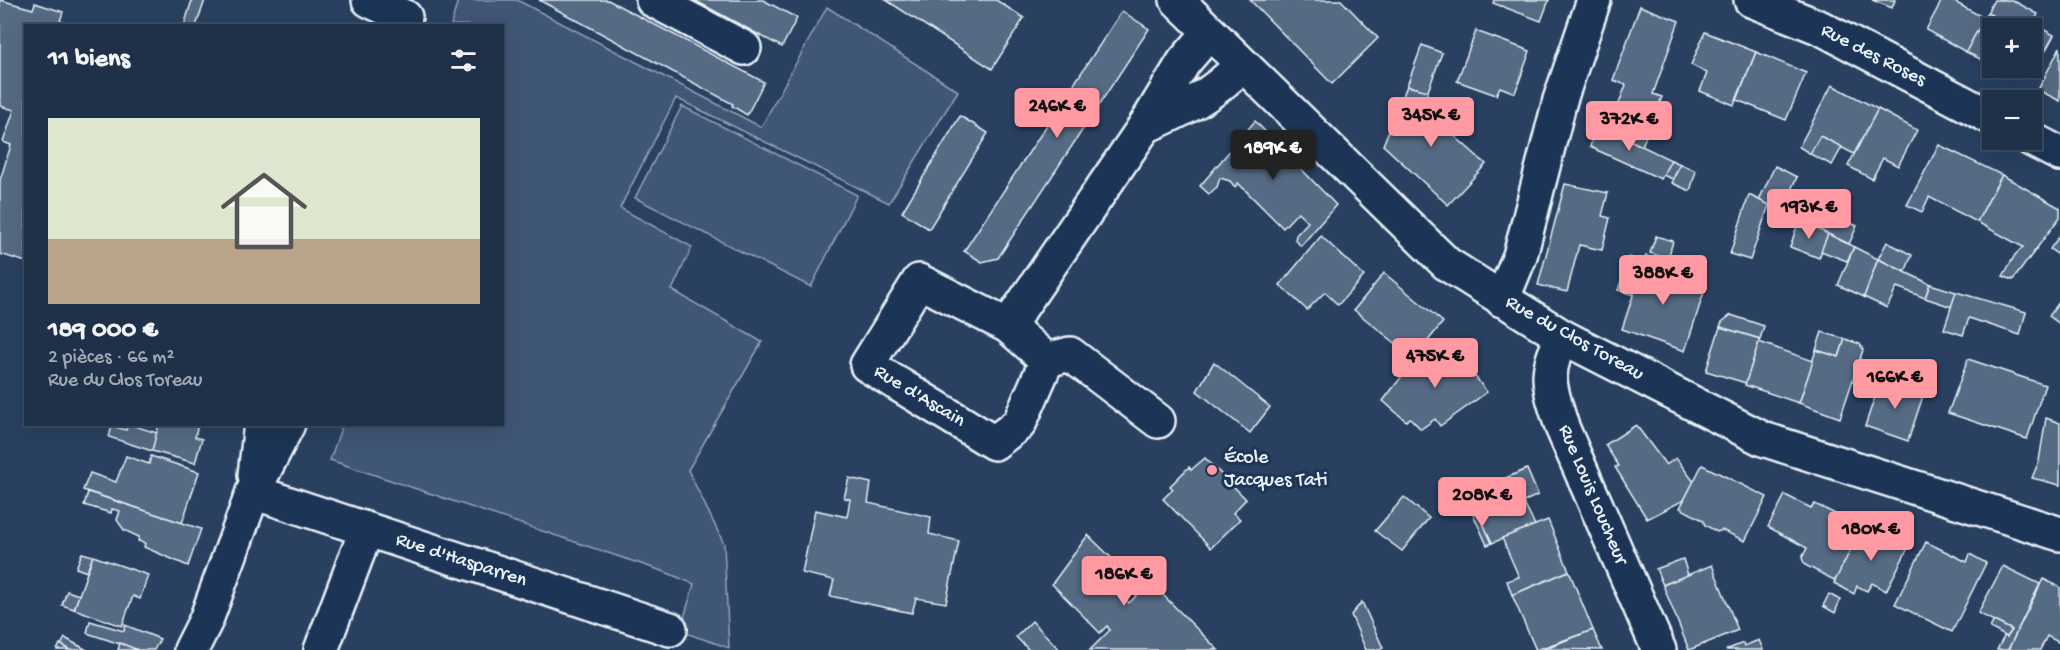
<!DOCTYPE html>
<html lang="fr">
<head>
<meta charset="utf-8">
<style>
  body { margin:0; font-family:"Gochi Hand",sans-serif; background:#2c3c53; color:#f1f3f6; height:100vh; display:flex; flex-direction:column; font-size:22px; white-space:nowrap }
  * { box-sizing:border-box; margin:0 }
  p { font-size:20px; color:#a1a9b4 }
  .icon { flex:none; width:33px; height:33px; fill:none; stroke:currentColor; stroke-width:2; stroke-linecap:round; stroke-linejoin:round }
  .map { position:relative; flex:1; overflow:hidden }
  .details { position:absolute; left:24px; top:24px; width:480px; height:402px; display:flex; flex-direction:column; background:#1f3049; border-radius:0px; box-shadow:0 6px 24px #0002,0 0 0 2px #3c4b61 }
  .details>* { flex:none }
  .controls { position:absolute; left:1982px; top:18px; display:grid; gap:12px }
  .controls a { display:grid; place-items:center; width:60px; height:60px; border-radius:0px; background:#1f3049; box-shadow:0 6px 24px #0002,0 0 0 2px #3c4b61; font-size:30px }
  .price { position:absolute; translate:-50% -51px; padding:0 14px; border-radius:6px; background:#ff9aa2; color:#111; font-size:20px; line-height:39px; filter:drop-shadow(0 2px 3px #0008) }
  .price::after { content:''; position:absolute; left:50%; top:36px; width:18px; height:14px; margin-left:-9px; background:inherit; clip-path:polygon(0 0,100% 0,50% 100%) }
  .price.selected { background:#222; color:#fff }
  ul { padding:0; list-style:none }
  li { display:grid; align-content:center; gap:12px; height:318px; padding:0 24px }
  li+li { border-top:2px solid #3c4b61 }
  li span { display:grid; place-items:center; height:186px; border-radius:0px; color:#555 }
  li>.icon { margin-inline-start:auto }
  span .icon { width:108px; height:108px; fill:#fffc; stroke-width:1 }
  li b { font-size:26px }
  h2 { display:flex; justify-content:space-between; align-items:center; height:72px; padding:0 24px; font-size:26px }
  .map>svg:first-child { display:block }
  .green { fill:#415774; stroke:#94a4b6; stroke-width:1.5 }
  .building { fill:#556a83; stroke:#e8f1f8; stroke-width:1.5 }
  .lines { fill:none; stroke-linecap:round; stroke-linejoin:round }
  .street-casing { stroke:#e8f1f8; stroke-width:38 }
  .street { stroke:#1d3557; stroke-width:33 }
  .poi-dot { fill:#ff9aa2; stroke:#1d3557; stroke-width:2 }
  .labels { text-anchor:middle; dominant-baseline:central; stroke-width:6; stroke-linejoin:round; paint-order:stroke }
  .street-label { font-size:20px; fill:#e8f1f8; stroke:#1d3557 }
  .poi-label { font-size:20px; fill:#e8f1f8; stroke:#1d3557; text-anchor:start }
</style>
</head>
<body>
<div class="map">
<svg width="2060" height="650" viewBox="0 0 2060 650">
  <rect width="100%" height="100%" fill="#294061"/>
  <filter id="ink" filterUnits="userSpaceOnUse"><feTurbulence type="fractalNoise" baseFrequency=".0167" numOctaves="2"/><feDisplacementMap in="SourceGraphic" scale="12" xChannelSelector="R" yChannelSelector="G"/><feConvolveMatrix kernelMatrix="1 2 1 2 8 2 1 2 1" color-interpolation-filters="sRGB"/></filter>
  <g filter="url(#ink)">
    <g class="green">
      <path d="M 458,0 L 517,0 L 761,127 L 827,7 L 958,91 L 889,203 L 676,98 L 620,208 L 692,247 L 672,290 L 762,342 L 688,470 L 724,544 L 729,648 L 680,631 L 694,584 L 665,572 L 330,460 L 342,425 L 502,424 L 502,26 L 451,25 Z"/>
      <path d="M 682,106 L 857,195 L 811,287 L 635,198 Z"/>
    </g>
    <g class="building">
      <path d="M 0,0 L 33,9 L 35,3 L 63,12 L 60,21 L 73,26 L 26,26 L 26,262 L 0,254 L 0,180 L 11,145 L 3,142 L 14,110 L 0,106 Z"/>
      <path d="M 192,0 L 205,0 L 196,26 L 184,26 Z"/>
      <path d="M 539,0 L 608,0 L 764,82 L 747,115 L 732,106 L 733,104 Z"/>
      <path d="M 694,0 L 763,0 L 797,18 L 782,47 Z"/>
      <path d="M 886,0 L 996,0 L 1024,18 L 992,69 Z"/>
      <path d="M 1250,0 L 1341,0 L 1378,38 L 1332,84 Z"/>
      <path d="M 1494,0 L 1549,0 L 1541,21 L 1493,3 Z"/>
      <path d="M 1872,0 L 1895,0 L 1892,8 Z"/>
      <path d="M 1942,0 L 1951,0 L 1984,18 L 1966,52 L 1926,30 Z"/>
      <path d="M 1994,0 L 2012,0 L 2038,14 L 2031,28 L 2016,28 L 1987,13 Z"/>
      <path d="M 1640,6 L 1679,21 L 1653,94 L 1662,97 L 1642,146 L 1609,130 L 1626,85 L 1613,80 Z"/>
      <path d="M 1122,11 L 1149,29 L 998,258 L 982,262 L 964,251 Z"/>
      <path d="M 1987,13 L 2016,28 L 1992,28 L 1992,65 L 1966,52 Z"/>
      <path d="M 2033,24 L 2054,35 L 2034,72 L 2024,68 L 2031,68 Z"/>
      <path d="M 1476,31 L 1530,51 L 1515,93 L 1500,87 L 1496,95 L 1457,81 Z"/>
      <path d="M 1705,32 L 1756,52 L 1734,105 L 1700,91 L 1707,73 L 1691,65 Z"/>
      <path d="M 1422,45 L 1442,53 L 1428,91 L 1407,86 Z"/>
      <path d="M 2060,47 L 2060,101 L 2038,90 Z"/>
      <path d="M 1756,52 L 1806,73 L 1786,120 L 1737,100 Z"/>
      <path d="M 1996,68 L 2010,68 L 2007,73 Z"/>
      <path d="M 1832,85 L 1878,109 L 1854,154 L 1820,136 L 1811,154 L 1799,147 Z"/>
      <path d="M 1407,86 L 1428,91 L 1423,108 L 1486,164 L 1448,205 L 1383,145 Z"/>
      <path d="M 1878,109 L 1917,130 L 1898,166 L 1883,158 L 1872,179 L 1848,166 Z"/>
      <path d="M 960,116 L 988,133 L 929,229 L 902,212 Z"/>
      <path d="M 1255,121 L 1336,205 L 1301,246 L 1295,240 L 1296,235 L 1308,222 L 1298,212 L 1283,228 L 1238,183 L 1235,187 L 1230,181 L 1220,178 L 1217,187 L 1209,194 L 1200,186 Z"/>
      <path d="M 1596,124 L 1671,160 L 1661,179 L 1590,147 Z"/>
      <path d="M 1820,136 L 1842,147 L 1832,165 L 1810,154 Z"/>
      <path d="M 1939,145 L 2002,175 L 1977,222 L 1929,197 L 1922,212 L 1907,205 Z"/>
      <path d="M 1671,160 L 1680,164 L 1673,179 L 1663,175 Z"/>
      <path d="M 1680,164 L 1696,171 L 1690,191 L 1672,183 Z"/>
      <path d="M 1775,166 L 1797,177 L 1781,211 L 1759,200 Z"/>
      <path d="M 2002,175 L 2060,208 L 2060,217 L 2013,280 L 2003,276 L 2015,255 L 2023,247 L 1977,222 Z"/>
      <path d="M 1565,184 L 1608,193 L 1602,216 L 1610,218 L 1602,250 L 1579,245 L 1567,292 L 1538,285 Z"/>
      <path d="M 1749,195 L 1769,205 L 1750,260 L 1730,254 Z"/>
      <path d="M 1802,201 L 1824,211 L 1815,228 L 1795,218 Z"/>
      <path d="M 1824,211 L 1857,226 L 1849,244 L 1815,228 Z"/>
      <path d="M 1799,220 L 1828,234 L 1819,258 L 1790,247 Z"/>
      <path d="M 1828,234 L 1854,247 L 1847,261 L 1821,251 Z"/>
      <path d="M 2060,235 L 2060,256 L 2050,249 Z"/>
      <path d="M 1321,236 L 1364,276 L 1338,305 L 1325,292 L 1307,310 L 1280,285 Z"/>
      <path d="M 1656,236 L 1673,241 L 1668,259 L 1650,253 Z"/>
      <path d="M 1887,242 L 1912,255 L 1905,272 L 1878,259 Z"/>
      <path d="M 1854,247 L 1878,259 L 1864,297 L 1838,285 Z"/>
      <path d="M 1646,256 L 1676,266 L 1671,280 L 1705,289 L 1685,351 L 1622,329 Z"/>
      <path d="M 1629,257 L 1644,262 L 1633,295 L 1618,290 Z"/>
      <path d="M 1878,259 L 1930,284 L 1925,298 L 1897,287 L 1887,308 L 1864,297 Z"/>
      <path d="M 1384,273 L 1443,322 L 1414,358 L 1354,310 Z"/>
      <path d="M 1930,284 L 1956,292 L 1952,307 L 1925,298 Z"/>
      <path d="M 1956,292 L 2026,312 L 2020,335 L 1969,318 L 1963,335 L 1944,329 Z"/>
      <path d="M 2060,301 L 2060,324 L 2049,316 Z"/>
      <path d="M 1731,315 L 1764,326 L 1760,339 L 1720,327 L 1722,322 Z"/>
      <path d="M 1720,327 L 1760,339 L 1746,383 L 1706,371 Z"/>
      <path d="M 1822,332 L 1845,339 L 1839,357 L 1816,350 Z"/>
      <path d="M 1845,339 L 1860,344 L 1863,350 L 1840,418 L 1799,403 L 1816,350 L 1839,357 Z"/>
      <path d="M 1449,342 L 1487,392 L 1440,426 L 1435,419 L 1421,429 L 1410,418 L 1406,421 L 1383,401 L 1402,376 Z"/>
      <path d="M 1759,342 L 1813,361 L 1799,403 L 1745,385 Z"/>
      <path d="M 1968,359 L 2045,385 L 2027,439 L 1948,413 Z"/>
      <path d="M 1214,362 L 1270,407 L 1250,433 L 1197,391 Z"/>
      <path d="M 1881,379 L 1924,393 L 1908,441 L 1865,426 Z"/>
      <path d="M 2046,418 L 2060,423 L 2060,485 L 2032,478 L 2039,461 Z"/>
      <path d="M 128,424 L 157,433 L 152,451 L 109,437 L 112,426 L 126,430 Z"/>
      <path d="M 159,424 L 198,424 L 195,437 L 202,439 L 195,463 L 152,451 Z"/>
      <path d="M 1636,425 L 1666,465 L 1676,458 L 1694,482 L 1684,500 L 1647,519 L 1615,467 L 1619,466 L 1605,445 Z"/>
      <path d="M 126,456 L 149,464 L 151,456 L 199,472 L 182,523 L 83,490 L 90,473 L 116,482 Z"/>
      <path d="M 1205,458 L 1246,499 L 1233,513 L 1240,519 L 1211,548 L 1163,499 L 1173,489 L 1170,486 L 1189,467 L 1191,470 Z"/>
      <path d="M 1702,465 L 1767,497 L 1745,541 L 1722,530 L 1717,532 L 1705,525 L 1703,520 L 1680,508 Z"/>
      <path d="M 1527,469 L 1538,495 L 1523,502 L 1535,525 L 1492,543 L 1477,510 L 1498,502 L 1491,484 Z"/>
      <path d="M 849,478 L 871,483 L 868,503 L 931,517 L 929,534 L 959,541 L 946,603 L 916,598 L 912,613 L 830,596 L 834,580 L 802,573 L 815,510 L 847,517 L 850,499 L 844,498 Z"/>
      <path d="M 88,492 L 201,529 L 188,566 L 144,547 L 145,543 L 138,541 L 139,537 L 124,530 L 117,520 L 120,511 L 112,509 L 111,513 L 84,505 Z"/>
      <path d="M 1785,495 L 1811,508 L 1815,504 L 1862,527 L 1836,581 L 1805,565 L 1802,558 L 1807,548 L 1768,527 Z"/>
      <path d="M 1404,497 L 1429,518 L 1402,551 L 1375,531 Z"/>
      <path d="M 1477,510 L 1492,543 L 1487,545 L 1472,512 Z"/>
      <path d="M 1548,520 L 1569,571 L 1512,595 L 1507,581 L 1519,577 L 1502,538 Z"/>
      <path d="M 1862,527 L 1908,548 L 1886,591 L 1872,583 L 1867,591 L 1857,586 L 1854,594 L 1834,583 Z"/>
      <path d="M 1088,535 L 1128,574 L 1114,588 L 1129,603 L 1150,582 L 1218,650 L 1090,650 L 1110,630 L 1107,626 L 1100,633 L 1052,584 Z"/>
      <path d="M 1926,542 L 1967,562 L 1970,554 L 1986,563 L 1952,632 L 1895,604 Z"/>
      <path d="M 82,553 L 93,556 L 87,572 L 76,568 Z"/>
      <path d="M 93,556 L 148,575 L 140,599 L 133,596 L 122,626 L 74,609 Z"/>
      <path d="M 1683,559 L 1688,575 L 1663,585 L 1656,569 Z"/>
      <path d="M 1712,565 L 1738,630 L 1689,650 L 1663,585 Z"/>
      <path d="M 2003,566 L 2040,584 L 2008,650 L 1997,650 L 2005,635 L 2007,637 L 2012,630 L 1978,613 Z"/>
      <path d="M 1569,571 L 1593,630 L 1536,650 L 1512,595 Z"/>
      <path d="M 2043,579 L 2060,587 L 2060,643 L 2047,636 L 2040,650 L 2008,650 Z"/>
      <path d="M 67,591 L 79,595 L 74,609 L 62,605 Z"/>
      <path d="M 1829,594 L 1840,600 L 1835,613 L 1823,606 Z"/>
      <path d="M 1362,602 L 1383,648 L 1379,650 L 1366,650 L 1351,615 Z"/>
      <path d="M 90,621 L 124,631 L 125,625 L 160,639 L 154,650 L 138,650 L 87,633 Z"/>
      <path d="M 1032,621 L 1060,650 L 1029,650 L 1016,637 Z"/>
      <path d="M 1994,621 L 2012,630 L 2007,637 L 1990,628 Z"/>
      <path d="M 1593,630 L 1602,650 L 1543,649 Z"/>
      <path d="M 65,638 L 72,642 L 87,650 L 68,650 L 61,645 Z"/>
      <path d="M 1759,640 L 1763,650 L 1726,650 L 1743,643 L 1744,646 Z"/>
      <path d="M 120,643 L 138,650 L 118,650 Z"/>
      <path d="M 60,644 L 69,649 L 68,650 L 57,650 Z"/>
    </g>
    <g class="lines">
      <g class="street-casing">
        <g id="street">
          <path d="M 369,0 L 405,17"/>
          <path d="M 653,0 L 744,48"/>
          <path d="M 1177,0 L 1447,264 L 1563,337 L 1763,439 L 2060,534"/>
          <path d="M 1751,0 L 1821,28 L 1992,118"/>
          <path d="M 1209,33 L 1184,62 L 1145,126 C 1185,109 1211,96 1242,65"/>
          <path d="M 2031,139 L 2060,154"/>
          <path d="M 919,281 L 1008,326 L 1047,360 L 1019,424 L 994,443 L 867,365 Z"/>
          <path d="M 1502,300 L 1520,256 L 1560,100 L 1594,0"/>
          <path d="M 1008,326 L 1145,126"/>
          <path d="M 1563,337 C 1542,375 1550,387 1562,427 L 1659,650"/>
          <path d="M 1047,360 L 1070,354 L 1158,421"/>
          <path d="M 255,475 L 261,424"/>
          <path d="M 253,492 L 670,629"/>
          <path d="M 191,650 L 206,620 L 253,492 L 288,424"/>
          <path d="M 321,650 L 366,531"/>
        </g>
      </g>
      <use href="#street" class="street"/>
    </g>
  </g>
  <circle class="poi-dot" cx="1212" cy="470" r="6"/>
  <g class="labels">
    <g class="street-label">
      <text transform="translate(1873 56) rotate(27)">Rue des Roses</text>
      <text transform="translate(1574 339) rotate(29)">Rue du Clos Toreau</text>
      <text transform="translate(919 397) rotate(31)">Rue d'Ascain</text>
      <text transform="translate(1592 495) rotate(67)">Rue Louis Loucheur</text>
      <text transform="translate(461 561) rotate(18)">Rue d'Hasparren</text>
    </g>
    <g class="poi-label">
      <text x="1224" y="458">École<tspan x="1224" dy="23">Jacques Tati</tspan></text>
    </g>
  </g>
</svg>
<div class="controls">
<a>+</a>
<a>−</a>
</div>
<b class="price" style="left:1057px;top:139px">246K €</b>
<b class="price" style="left:1431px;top:148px">345K €</b>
<b class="price" style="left:1629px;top:152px">372K €</b>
<b class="price selected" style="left:1273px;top:181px">189K €</b>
<b class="price" style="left:1809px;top:240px">193K €</b>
<b class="price" style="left:1663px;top:306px">388K €</b>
<b class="price" style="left:1435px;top:389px">475K €</b>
<b class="price" style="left:1895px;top:410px">166K €</b>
<b class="price" style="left:1482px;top:528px">208K €</b>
<b class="price" style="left:1871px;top:562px">180K €</b>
<b class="price" style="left:1124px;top:607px">186K €</b>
<section class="details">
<h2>11 biens<svg class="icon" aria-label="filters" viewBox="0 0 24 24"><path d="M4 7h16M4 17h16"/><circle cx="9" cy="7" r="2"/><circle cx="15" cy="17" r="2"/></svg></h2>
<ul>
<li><span style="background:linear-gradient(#dfe7d0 65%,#b9a48a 0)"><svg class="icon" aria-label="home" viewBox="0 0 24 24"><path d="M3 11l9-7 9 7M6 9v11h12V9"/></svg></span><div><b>189 000 €</b><p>2 pièces · 66 m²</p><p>Rue du Clos Toreau</p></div></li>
</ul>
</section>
</div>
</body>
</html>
